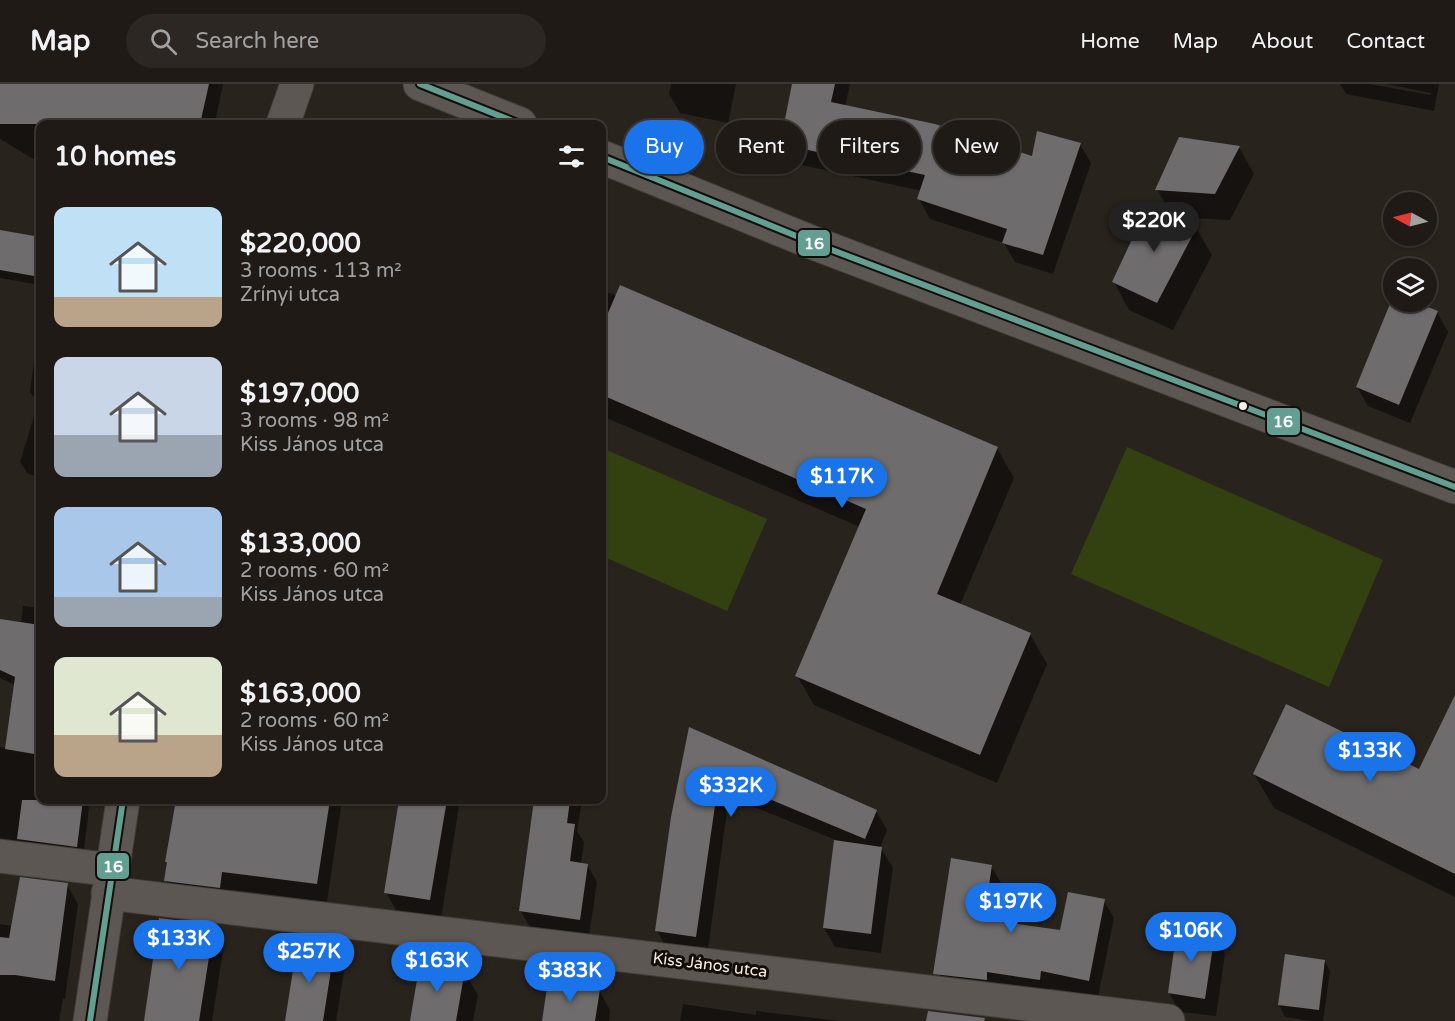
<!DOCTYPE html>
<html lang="en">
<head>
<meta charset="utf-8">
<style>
  body { margin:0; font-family:"Varela Round",sans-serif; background:#2c2723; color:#f1f3f6; height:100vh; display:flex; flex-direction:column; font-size:22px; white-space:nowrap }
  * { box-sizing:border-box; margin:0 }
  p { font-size:20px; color:#a1a1a1 }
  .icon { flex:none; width:33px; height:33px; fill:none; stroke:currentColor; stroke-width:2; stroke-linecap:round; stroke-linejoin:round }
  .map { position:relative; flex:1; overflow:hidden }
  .sheet { position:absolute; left:36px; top:36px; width:570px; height:684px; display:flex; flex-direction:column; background:#1f1a16; border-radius:12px; box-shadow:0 2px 4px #0004,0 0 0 2px #3c3835 }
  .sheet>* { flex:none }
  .banner { position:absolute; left:624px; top:36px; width:570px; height:54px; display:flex; gap:12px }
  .needle { width:39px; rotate:277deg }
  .controls { position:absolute; left:1383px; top:108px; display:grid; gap:12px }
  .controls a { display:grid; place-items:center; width:54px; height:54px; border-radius:50%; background:#1f1a16; box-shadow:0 2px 4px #0004,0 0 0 2px #3c3835; font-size:30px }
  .price { position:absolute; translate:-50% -51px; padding:0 14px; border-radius:21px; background:#1a73e8; color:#fff; font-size:20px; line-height:39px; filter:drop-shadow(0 2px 3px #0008) }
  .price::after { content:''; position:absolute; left:50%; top:36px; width:18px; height:14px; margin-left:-9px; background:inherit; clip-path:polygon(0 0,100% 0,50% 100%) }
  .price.current { background:#222; color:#fff }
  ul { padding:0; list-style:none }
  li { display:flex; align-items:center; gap:18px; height:150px; padding:0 18px }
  li span { display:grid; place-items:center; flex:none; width:168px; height:120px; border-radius:12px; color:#555 }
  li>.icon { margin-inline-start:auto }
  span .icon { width:72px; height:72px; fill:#fffc; stroke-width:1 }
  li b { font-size:26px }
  h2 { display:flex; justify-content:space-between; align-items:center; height:72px; padding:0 18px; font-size:26px }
  .pill { padding:0 21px; border-radius:27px; background:#1f1a16; box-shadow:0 2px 4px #0004,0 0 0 2px #3c3835; font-size:21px; line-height:54px }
  .pill.current { background:#1a73e8; color:#fff }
  header { display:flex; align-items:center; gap:36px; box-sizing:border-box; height:84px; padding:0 30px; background:#1f1a16; border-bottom:2px solid #3c3835 }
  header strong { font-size:28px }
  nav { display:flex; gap:33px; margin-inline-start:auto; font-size:21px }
  .search { width:420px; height:54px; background:#2c2723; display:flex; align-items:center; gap:15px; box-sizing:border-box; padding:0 21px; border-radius:33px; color:#a1a1a1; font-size:22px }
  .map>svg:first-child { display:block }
  .green { fill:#33400f }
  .shadow { fill:#0007 }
  .building { fill:#6e6c6d }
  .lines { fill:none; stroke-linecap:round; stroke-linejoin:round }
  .street-casing { stroke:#423d39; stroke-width:35 }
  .street { stroke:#5d5753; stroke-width:33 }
  .bus-1-casing { stroke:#120d08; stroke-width:10 }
  .bus-1 { stroke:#629e91; stroke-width:6 }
  .bus-dot { fill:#f6ede7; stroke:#120d08; stroke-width:2 }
  .labels { text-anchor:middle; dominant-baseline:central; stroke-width:6; stroke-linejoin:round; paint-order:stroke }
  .street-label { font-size:16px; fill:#f6ede7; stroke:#120d08 }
  .line-badge { stroke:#120d08; stroke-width:2 }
  .badge-label { font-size:16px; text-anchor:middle; font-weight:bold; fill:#fff }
</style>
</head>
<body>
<header>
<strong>Map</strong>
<div class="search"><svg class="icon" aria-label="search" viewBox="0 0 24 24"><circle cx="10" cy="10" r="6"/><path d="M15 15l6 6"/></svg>Search here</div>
<nav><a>Home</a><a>Map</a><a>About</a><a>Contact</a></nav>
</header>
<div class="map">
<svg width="1455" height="937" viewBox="0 0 1455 937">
  <rect width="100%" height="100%" fill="#29231d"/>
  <g class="green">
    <path d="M 1127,363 L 1383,476 L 1329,603 L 1071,490 Z"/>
    <path d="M 602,364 L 767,435 L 727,527 L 602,472 Z"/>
  </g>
  <g class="shadow">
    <path d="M 0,0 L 223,0 L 215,40 L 40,40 L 40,79 L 0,55 Z"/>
    <path d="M 671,0 L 736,0 L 728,39 L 680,29 L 669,10 Z"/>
    <path d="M 794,0 L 850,0 L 845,23 L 1034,73 L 1080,60 L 1091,79 L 1053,190 L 1015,178 L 1004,159 L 930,135 L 919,115 L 922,107 L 792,79 L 781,60 Z"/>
    <path d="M 1340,0 L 1370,0 L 1430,11 L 1431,9 L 1386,0 L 1439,0 L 1434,27 L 1346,10 Z"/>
    <path d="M 1239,63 L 1254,90 L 1230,136 L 1173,133 L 1196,144 L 1212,171 L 1173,246 L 1129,226 L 1114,198 L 1172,132 L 1157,105 Z"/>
    <path d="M 0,148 L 40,155 L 40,201 L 0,194 Z"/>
    <path d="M 602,206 L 997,364 L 1014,394 L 960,521 L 1030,550 L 1047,580 L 997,699 L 814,621 L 797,592 L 860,443 L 602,332 Z"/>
    <path d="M 1394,218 L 1411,218 L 1437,228 L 1448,248 L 1410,339 L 1368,322 L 1357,303 Z"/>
    <path d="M 35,269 L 40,270 L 40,394 L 27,389 L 20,378 L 38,319 L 30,308 Z"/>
    <path d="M 23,522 L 40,524 L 40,716 L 84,716 L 89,724 L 83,774 L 0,765 L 0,663 L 7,664 L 15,601 L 0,594 L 0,536 L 21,540 Z"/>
    <path d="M 1455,614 L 1455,813 L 1274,724 L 1254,690 L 1419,687 Z"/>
    <path d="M 690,645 L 876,727 L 887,746 L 880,764 L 881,764 L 893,784 L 881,869 L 835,863 L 824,844 L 836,756 L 729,713 L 707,872 L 668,866 L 657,847 Z"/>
    <path d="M 177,716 L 342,716 L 327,818 L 232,806 L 230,821 L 176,815 L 166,797 L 168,780 L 167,778 Z"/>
    <path d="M 400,716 L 460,716 L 441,835 L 397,828 L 386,808 Z"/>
    <path d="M 535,716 L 582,716 L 577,747 L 584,758 L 581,780 L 587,781 L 597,798 L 589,852 L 530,843 L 520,826 Z"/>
    <path d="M 991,782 L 1001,799 L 995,838 L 1061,848 L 1104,817 L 1114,834 L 1098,913 L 1050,904 L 1049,913 L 946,900 L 936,883 Z"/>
    <path d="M 67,801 L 78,820 L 65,915 L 63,914 L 59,937 L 0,937 L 0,840 L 13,842 Z"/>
    <path d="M 213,842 L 224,861 L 212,937 L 145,937 Z"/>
    <path d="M 1214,850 L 1225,870 L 1216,932 L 1180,928 L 1169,909 Z"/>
    <path d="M 333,868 L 344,888 L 336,937 L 286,937 Z"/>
    <path d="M 1287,872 L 1325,877 L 1330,887 L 1323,937 L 1311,937 L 1285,933 L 1280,923 Z"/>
    <path d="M 464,888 L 478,911 L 473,937 L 411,937 Z"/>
    <path d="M 599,906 L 610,926 L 609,937 L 543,937 Z"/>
    <path d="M 683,920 L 756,931 L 756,927 L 840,937 L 680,937 Z"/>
  </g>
  <g class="building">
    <path d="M 0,0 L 209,0 L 200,40 L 0,40 Z"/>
    <path d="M 792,0 L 835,0 L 831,18 L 935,40 L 1032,72 L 1037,47 L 1081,59 L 1043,171 L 1002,159 L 1007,145 L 917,115 L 925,91 L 780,60 Z"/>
    <path d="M 1179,53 L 1240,62 L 1215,110 L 1155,106 Z"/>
    <path d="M 1149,119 L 1197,143 L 1157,219 L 1112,198 Z"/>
    <path d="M 0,146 L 40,153 L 40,193 L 0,186 Z"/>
    <path d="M 620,201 L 998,363 L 937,510 L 1031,549 L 980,671 L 795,592 L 866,425 L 602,311 L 602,243 Z"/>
    <path d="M 1394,210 L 1394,218 L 1415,218 L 1438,227 L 1399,321 L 1356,303 Z"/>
    <path d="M 0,535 L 40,541 L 40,671 L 5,665 L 15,593 L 0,586 Z"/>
    <path d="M 1455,611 L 1455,790 L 1253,690 L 1286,620 L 1419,685 Z"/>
    <path d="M 689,643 L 877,726 L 865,755 L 719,694 L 696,853 L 655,847 L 671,733 Z"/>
    <path d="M 22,716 L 83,716 L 77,763 L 17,755 Z"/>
    <path d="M 176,716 L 330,716 L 317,800 L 222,788 L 220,804 L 164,797 L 167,778 L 165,778 Z"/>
    <path d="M 399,716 L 447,716 L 430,816 L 384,809 Z"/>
    <path d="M 534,716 L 570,716 L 567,739 L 575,740 L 570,777 L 588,780 L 580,836 L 519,827 Z"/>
    <path d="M 834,756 L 882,763 L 871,850 L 823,844 Z"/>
    <path d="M 951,774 L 992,781 L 984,835 L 1060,846 L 1068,808 L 1105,815 L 1089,897 L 1041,887 L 1040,896 L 987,888 L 987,896 L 933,890 Z"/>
    <path d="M 20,793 L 68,799 L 55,897 L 15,891 L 0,891 L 0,853 L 9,854 Z"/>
    <path d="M 159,834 L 214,841 L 199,937 L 144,937 Z"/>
    <path d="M 1177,844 L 1215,849 L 1205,915 L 1168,909 Z"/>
    <path d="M 297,861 L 334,867 L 323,937 L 285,937 Z"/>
    <path d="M 1285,870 L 1325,876 L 1319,926 L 1278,921 Z"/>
    <path d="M 420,878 L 465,886 L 456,937 L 410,937 Z"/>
    <path d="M 548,897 L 600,905 L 595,937 L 542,937 Z"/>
    <path d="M 928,927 L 985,934 L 984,937 L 926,937 Z"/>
  </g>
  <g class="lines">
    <g class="street-casing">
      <g id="street">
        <path d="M 420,0 L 520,40"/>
        <path d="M 283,40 L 297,0"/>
        <path d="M 602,73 L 811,158 L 1455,403"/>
        <path d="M 0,772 L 113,786"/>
        <path d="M 108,809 L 1168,937"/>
        <path d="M 90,937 L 123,716"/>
      </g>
    </g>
    <use href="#street" class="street"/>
    <g class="bus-1-casing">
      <g id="bus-1">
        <path d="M 420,0 L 520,40"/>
        <path d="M 602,73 L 811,158 L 1455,403"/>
        <path d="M 90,937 L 123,716"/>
      </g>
    </g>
    <use href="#bus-1" class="bus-1"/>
  </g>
  <circle class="bus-dot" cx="1243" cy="322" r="5"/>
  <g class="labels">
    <g class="street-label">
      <text transform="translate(710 881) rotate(7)">Kiss János utca</text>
    </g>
  </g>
  <g class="line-badge">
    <rect x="797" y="145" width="34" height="28" rx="6" fill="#629e91"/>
    <rect x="1266" y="323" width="35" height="29" rx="6" fill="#629e91"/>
    <rect x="96" y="768" width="34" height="28" rx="6" fill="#629e91"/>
  </g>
  <g class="badge-label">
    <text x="814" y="165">16</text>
    <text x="1283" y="343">16</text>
    <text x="113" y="788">16</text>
  </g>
</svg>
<div class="controls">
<a><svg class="needle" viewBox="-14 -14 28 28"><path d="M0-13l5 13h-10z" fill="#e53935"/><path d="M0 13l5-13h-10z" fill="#a1a1a1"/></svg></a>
<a><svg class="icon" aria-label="layers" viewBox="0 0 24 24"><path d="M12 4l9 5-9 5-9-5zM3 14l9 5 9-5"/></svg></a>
</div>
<b class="price current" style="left:1154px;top:169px">$220K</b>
<b class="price" style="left:842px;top:425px">$117K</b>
<b class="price" style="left:1370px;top:699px">$133K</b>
<b class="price" style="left:731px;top:734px">$332K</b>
<b class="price" style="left:1011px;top:850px">$197K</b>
<b class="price" style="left:1191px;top:879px">$106K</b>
<b class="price" style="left:179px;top:887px">$133K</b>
<b class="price" style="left:309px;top:900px">$257K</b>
<b class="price" style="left:437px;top:909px">$163K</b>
<b class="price" style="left:570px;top:919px">$383K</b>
<div class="banner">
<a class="pill current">Buy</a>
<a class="pill">Rent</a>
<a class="pill">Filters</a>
<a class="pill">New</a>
</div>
<section class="sheet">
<h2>10 homes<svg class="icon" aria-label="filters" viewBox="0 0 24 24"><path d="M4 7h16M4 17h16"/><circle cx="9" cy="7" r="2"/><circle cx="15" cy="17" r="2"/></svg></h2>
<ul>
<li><span style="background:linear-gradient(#bfe0f5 75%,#b9a48a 0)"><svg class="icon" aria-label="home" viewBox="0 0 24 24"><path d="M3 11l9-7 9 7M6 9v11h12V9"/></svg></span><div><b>$220,000</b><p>3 rooms · 113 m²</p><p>Zrínyi utca</p></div></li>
<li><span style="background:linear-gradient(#c9d6e8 65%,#9aa5b1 0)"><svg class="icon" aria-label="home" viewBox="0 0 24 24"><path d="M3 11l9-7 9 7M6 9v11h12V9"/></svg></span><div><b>$197,000</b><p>3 rooms · 98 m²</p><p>Kiss János utca</p></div></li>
<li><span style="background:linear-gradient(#a9c7e8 75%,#9aa5b1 0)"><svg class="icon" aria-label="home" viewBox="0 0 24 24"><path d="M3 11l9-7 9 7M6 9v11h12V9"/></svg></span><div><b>$133,000</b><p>2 rooms · 60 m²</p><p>Kiss János utca</p></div></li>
<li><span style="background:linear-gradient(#dfe7d0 65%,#b9a48a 0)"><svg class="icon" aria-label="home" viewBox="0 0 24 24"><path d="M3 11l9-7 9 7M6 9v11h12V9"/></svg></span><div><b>$163,000</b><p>2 rooms · 60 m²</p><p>Kiss János utca</p></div></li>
</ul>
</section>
</div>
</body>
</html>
